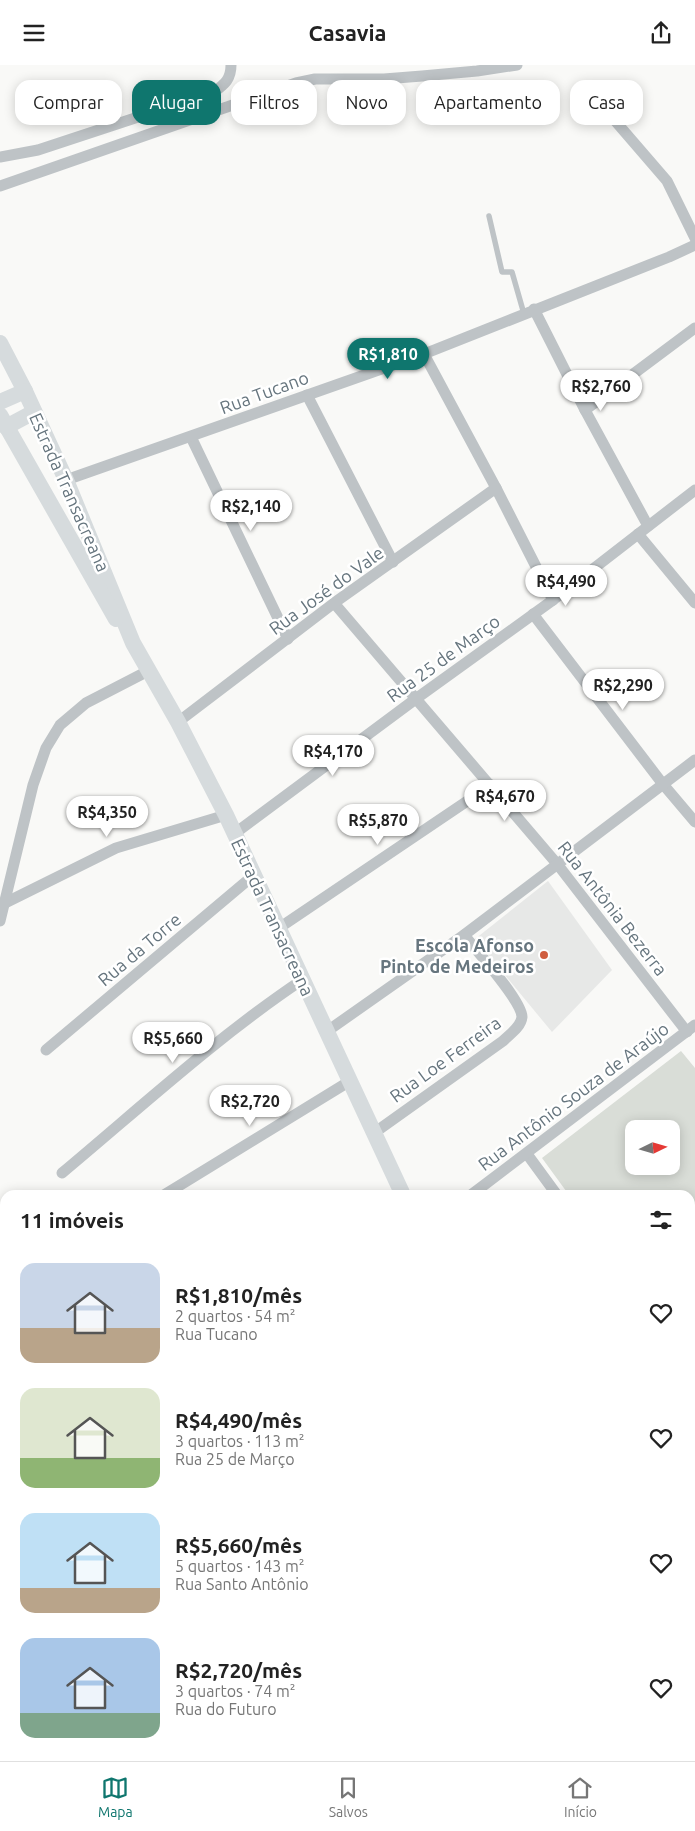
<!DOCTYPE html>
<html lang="pt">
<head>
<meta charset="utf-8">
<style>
  body { margin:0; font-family:Ubuntu,sans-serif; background:#f6f6f6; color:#222; height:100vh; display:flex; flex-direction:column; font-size:19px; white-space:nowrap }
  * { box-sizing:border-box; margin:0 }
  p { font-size:16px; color:#767676 }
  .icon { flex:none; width:28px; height:28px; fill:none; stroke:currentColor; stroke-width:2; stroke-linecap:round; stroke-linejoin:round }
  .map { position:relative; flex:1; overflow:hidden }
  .panel { position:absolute; left:0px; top:1125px; width:695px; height:571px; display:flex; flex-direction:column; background:#fff; border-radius:15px 15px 0 0; box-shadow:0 2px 12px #0003 }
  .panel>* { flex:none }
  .banner { position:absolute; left:15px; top:15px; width:665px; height:45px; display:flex; gap:10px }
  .needle { width:32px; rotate:85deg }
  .buttons { position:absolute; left:625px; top:1055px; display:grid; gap:10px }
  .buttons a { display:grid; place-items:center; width:55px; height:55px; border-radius:10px; background:#fff; box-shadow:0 2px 12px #0003; font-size:25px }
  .price { position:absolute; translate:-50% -42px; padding:0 11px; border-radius:18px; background:#fff; color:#222; font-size:16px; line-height:32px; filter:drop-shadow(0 1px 2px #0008) }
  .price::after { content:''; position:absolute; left:50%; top:30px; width:15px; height:11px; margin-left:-8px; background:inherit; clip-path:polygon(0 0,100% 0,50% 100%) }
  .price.selected { background:#0f766e; color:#fff }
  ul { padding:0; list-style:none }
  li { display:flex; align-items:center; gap:15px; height:125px; padding:0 20px }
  li span { display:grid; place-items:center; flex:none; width:140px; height:100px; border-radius:15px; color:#555 }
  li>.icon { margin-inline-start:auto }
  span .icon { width:60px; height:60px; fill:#fffc; stroke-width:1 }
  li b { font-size:21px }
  h2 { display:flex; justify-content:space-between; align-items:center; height:60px; padding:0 20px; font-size:21px }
  .tag { padding:0 18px; border-radius:15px; background:#fff; box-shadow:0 2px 12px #0003; font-size:18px; line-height:45px }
  .tag.selected { background:#0f766e; color:#fff }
  header { display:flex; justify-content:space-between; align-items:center; height:65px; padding:0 20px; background:#fff; font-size:22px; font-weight:600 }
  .dock { display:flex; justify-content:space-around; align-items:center; height:70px; border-top:1px solid #e0e0e0; background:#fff; font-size:14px; color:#767676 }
  .dock a { display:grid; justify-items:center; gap:2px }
  .dock .selected { color:#0f766e }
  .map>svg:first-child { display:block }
  .built { fill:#e7e8e7 }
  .green { fill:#d9ddd7; fill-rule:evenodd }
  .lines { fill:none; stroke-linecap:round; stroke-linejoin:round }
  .stream { stroke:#b7c1c5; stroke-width:4 }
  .lane { stroke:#bec3c6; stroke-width:5.5 }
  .street { stroke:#bec3c6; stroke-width:11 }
  .secondary { stroke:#d6dbdd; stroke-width:16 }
  .poi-dot { fill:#d05e40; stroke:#fff; stroke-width:2 }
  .labels { text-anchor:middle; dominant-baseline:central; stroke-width:5; stroke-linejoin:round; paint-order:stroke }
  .street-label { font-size:18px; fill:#66757e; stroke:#fff }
  .poi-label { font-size:18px; font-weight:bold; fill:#66757e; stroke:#fff; text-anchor:end }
</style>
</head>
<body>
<header><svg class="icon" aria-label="menu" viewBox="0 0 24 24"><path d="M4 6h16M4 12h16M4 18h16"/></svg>Casavia<svg class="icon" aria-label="share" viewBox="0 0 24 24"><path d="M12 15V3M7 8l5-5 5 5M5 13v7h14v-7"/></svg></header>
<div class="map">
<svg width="695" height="1696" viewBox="0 0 695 1696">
  <rect width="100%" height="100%" fill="#f9f9f7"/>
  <path class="built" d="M 548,816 L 612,905 L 552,967 L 475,874 Z"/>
  <path class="green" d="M 681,986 L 695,1003 L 695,1158 L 690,1163 L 690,1130 L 569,1130 L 542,1093 ZM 634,1064 L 671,1064 L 671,1101 L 634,1101 Z"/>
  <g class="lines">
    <path class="stream" d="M 690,1283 L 695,1280"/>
    <g class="lane">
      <path d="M 489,151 L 502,207 L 512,207 L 524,249"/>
      <path d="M 23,1696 L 32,1691"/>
    </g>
    <g class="street">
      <path d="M 598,36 L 667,116 L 695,173"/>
      <path d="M 0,92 L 38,85 L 214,27 C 225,19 231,14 231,0"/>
      <path d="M 0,121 L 296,18 L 315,14 L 384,14 L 422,11 L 477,6 L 517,0"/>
      <path d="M 534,244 L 585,345 L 648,461"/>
      <path d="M 424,289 L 496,423 L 553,535"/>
      <path d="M 307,330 L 393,497"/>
      <path d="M 585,345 L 695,263"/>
      <path d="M 191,372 L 288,574"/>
      <path d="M 66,415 L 424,289 L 669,192 L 695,180"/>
      <path d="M 638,469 L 695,538"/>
      <path d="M 334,538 L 558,800 L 687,967"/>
      <path d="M 533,549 L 662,718 L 695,757"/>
      <path d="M 178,657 L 334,538 L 496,423"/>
      <path d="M 234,769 L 417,633 L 553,535 L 695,425"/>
      <path d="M 5,838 L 116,783 L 226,750"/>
      <path d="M 0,856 L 33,720 L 46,683 L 60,660 L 86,638 L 148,606"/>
      <path d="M 279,863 L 491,720"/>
      <path d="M 326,967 L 464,870 L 695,695"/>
      <path d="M 46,985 L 254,810"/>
      <path d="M 374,1068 L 503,976 C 510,969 521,962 522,952 C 522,936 476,885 464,870"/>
      <path d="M 527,1089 L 557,1130"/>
      <path d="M 62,1108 C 141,1042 217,972 302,915"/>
      <path d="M 164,1130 L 350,1016"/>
      <path d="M 471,1130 L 695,960"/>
      <path d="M 690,1182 L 695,1177"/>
      <path d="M 0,1298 L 5,1294"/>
      <path d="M 0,1415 L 5,1429"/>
      <path d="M 690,1451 L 695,1448"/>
      <path d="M 0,1583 L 5,1569"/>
      <path d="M 690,1609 L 695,1606"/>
      <path d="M 260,1691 L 265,1696"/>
      <path d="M 396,1691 L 397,1696"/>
      <path d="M 512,1691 L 514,1696"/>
      <path d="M 202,1696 L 207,1691"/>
      <path d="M 552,1696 L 560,1691"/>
    </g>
    <g class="secondary">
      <path d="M 0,278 L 25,326 L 66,415 L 133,578 L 178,657 L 226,750 L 403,1130"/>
      <path d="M 0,337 L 25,326"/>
      <path d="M 0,350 L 116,554"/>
      <path d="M 6,362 L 34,347"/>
      <path d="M 666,1691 L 668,1696"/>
    </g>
  </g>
  <circle class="poi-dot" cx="544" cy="890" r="5"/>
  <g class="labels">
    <g class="street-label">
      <text transform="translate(264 327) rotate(-20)">Rua Tucano</text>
      <text transform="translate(70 427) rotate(66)">Estrada Transacreana</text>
      <text transform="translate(326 525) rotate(-36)">Rua José do Vale</text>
      <text transform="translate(443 593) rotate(-36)">Rua 25 de Março</text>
      <text transform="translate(613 843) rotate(52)">Rua Antônia Bezerra</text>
      <text transform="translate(273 852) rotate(65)">Estrada Transacreana</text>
      <text transform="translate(139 884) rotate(-40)">Rua da Torre</text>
      <text transform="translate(445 994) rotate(-36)">Rua Loe Ferreira</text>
      <text transform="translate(573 1031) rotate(-37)">Rua Antônio Souza de Araújo</text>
    </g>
    <g class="poi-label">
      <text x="534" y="880">Escola Afonso<tspan x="534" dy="21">Pinto de Medeiros</tspan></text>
    </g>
  </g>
</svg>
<div class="buttons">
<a><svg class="needle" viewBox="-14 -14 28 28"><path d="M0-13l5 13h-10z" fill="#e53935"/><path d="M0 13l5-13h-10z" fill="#767676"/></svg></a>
</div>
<b class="price selected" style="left:388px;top:315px">R$1,810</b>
<b class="price" style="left:601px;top:347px">R$2,760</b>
<b class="price" style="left:251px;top:467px">R$2,140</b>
<b class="price" style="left:566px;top:542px">R$4,490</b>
<b class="price" style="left:623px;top:646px">R$2,290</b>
<b class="price" style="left:333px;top:712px">R$4,170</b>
<b class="price" style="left:505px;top:757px">R$4,670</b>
<b class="price" style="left:107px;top:773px">R$4,350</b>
<b class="price" style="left:378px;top:781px">R$5,870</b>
<b class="price" style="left:173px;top:999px">R$5,660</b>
<b class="price" style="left:250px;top:1062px">R$2,720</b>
<div class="banner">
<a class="tag">Comprar</a>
<a class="tag selected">Alugar</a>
<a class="tag">Filtros</a>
<a class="tag">Novo</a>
<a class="tag">Apartamento</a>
<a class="tag">Casa</a>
</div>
<section class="panel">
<h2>11 imóveis<svg class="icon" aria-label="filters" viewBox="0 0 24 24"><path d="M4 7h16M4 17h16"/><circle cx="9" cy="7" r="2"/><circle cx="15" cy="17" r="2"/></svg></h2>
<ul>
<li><span style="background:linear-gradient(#c9d6e8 65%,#b9a48a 0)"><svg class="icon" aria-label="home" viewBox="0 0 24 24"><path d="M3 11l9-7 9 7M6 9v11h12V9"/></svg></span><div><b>R$1,810/mês</b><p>2 quartos · 54 m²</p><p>Rua Tucano</p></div><svg class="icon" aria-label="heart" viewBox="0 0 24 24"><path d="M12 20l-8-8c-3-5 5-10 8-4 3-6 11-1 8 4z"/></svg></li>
<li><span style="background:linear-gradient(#dfe7d0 70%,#8fb573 0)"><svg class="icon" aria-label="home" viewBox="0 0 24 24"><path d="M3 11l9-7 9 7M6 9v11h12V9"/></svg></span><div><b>R$4,490/mês</b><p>3 quartos · 113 m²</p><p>Rua 25 de Março</p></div><svg class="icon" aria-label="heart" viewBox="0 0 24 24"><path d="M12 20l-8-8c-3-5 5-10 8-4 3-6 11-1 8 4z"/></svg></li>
<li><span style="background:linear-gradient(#bfe0f5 75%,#b9a48a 0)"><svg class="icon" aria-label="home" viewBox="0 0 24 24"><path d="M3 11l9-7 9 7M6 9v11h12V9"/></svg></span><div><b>R$5,660/mês</b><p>5 quartos · 143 m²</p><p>Rua Santo Antônio</p></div><svg class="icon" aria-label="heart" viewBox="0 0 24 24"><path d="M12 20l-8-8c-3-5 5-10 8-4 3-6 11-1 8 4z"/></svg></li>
<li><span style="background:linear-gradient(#a9c7e8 75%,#7fa58c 0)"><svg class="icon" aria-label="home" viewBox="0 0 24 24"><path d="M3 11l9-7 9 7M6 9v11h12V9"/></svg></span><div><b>R$2,720/mês</b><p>3 quartos · 74 m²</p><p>Rua do Futuro</p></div><svg class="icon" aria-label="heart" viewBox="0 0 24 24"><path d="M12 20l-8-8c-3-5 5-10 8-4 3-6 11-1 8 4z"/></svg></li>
</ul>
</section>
</div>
<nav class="dock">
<a class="selected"><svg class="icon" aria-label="map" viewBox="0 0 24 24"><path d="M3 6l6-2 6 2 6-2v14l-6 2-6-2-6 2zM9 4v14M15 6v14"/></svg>Mapa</a>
<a><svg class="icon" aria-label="saved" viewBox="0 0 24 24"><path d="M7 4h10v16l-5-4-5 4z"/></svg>Salvos</a>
<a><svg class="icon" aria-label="home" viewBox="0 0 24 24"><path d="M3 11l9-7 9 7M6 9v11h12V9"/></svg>Início</a>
</nav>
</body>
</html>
